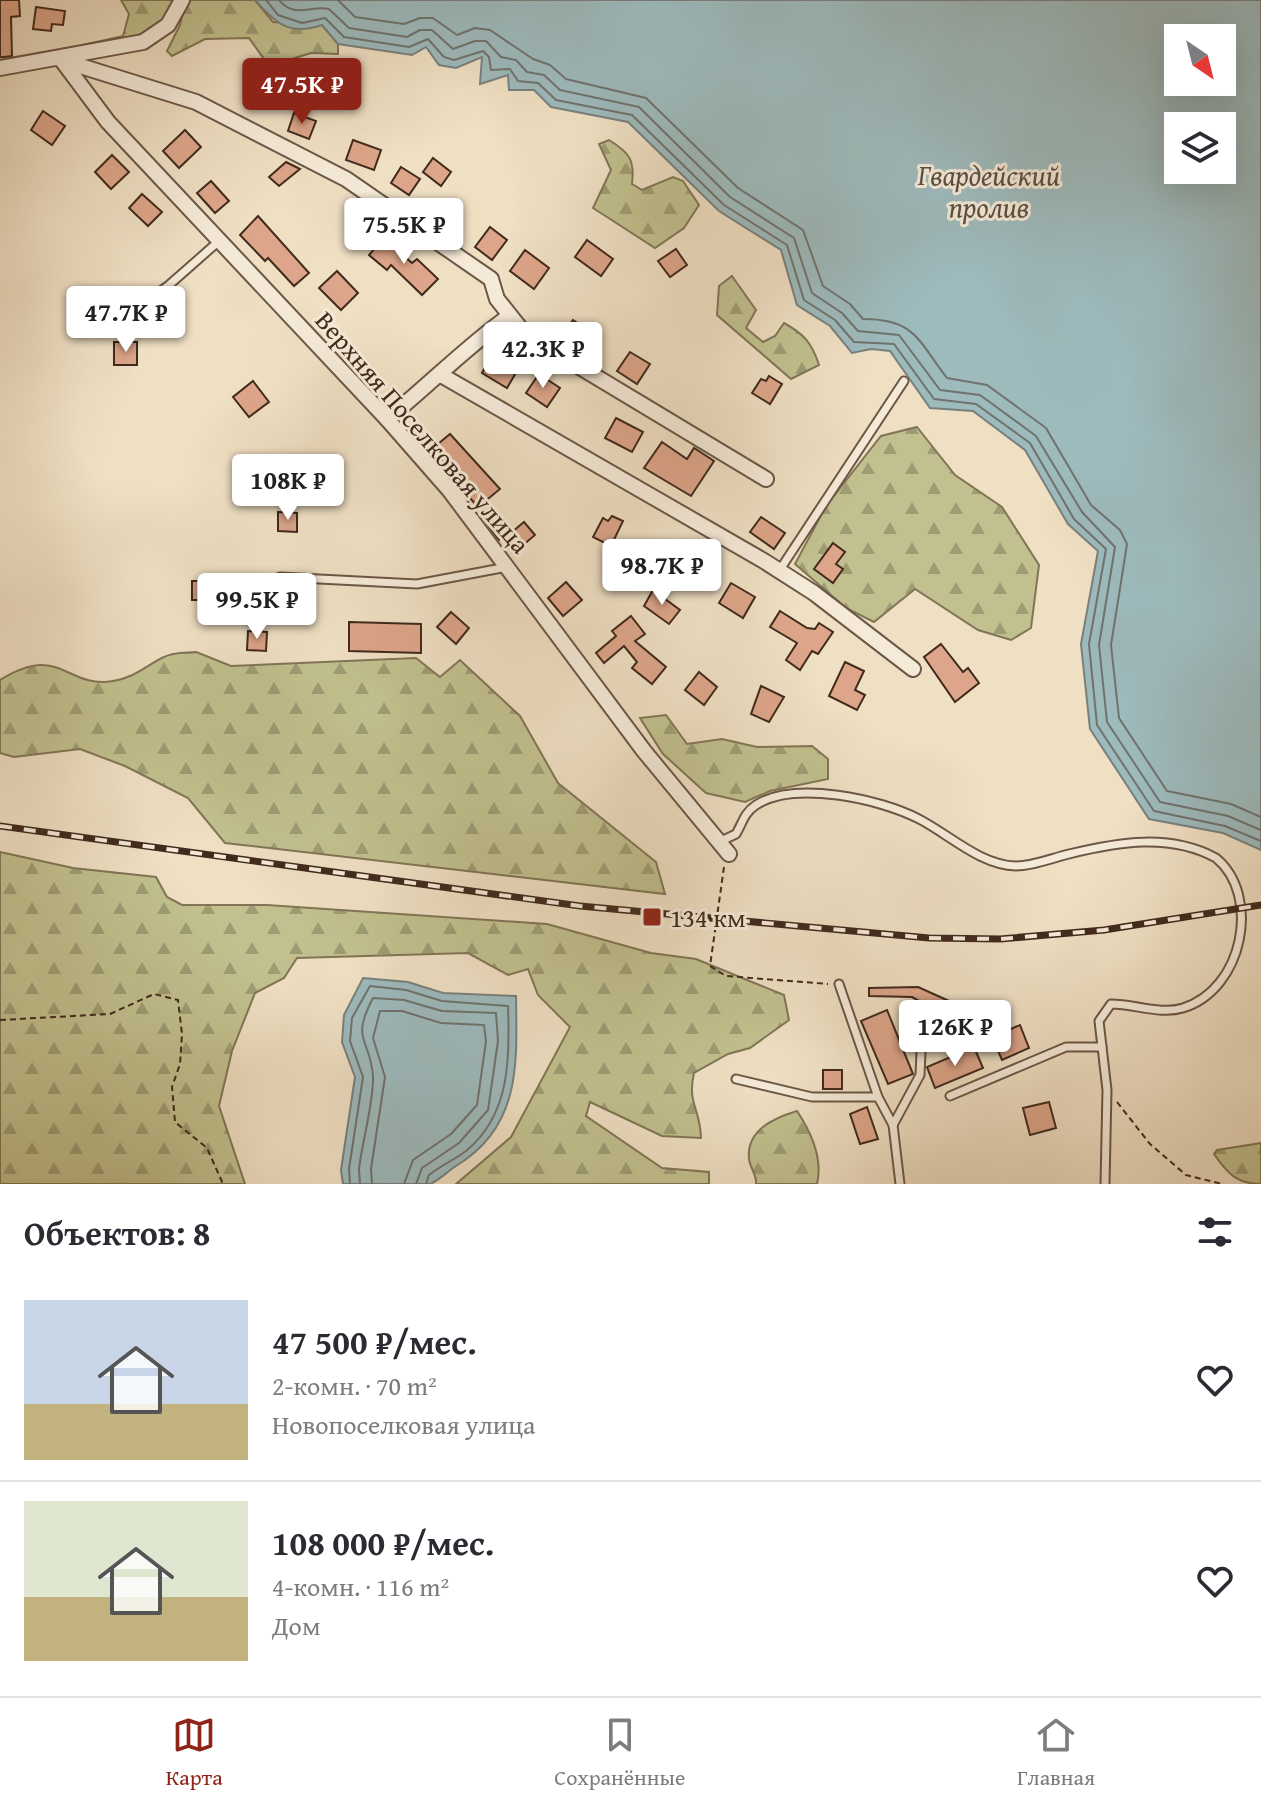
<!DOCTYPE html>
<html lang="ru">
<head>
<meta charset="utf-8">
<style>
  body { margin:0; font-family:"Gentium Book Plus",serif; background:#f7f7f7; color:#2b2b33; height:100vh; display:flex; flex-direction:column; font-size:30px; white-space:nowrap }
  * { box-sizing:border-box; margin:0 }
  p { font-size:26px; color:#7c7c81 }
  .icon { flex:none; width:44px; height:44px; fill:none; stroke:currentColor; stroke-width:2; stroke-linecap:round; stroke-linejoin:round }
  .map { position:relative; height:1184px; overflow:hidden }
  .side { display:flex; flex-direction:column; background:#fff; flex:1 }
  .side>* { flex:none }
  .needle { width:52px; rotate:145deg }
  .controls { position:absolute; left:1164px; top:24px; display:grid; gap:16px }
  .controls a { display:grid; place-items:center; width:72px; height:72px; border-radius:0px; background:#fff; box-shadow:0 8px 32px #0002; font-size:40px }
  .price { position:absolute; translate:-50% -68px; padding:0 18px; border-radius:8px; background:#fff; color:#222; font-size:26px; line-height:52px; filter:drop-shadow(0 2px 4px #0008) }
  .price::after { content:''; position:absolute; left:50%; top:48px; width:24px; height:18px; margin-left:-12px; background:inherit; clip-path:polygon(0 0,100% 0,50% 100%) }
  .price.on { background:#8f2418; color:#fff }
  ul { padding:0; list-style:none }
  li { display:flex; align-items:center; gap:24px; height:200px; padding:0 24px }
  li+li { border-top:2px solid #e1e1e2 }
  li span { display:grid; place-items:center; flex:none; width:224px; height:160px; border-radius:0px; color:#555 }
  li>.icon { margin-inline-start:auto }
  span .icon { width:96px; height:96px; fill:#fffc; stroke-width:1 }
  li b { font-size:34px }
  h2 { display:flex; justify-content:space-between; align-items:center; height:96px; padding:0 24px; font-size:34px }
  .tabs { display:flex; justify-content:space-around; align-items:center; height:112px; border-top:2px solid #e1e1e2; background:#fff; font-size:22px; color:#7c7c81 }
  .tabs a { display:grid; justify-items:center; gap:4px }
  .tabs .on { color:#8f2418 }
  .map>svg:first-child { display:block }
  .forest { fill:url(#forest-firs); stroke:#817556; stroke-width:2 }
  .water { fill:#9dbabd; stroke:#78807d; stroke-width:2; fill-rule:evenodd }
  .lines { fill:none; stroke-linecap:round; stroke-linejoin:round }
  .shore { stroke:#6f726d; stroke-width:2 }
  .building { fill:#dda589; stroke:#412a1d; stroke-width:2 }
  .service-casing { stroke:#6c5746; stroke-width:11 }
  .minor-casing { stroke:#6c5746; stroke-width:18 }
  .path { stroke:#412a1d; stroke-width:2; stroke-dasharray:6 4; stroke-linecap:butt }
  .service { stroke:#f5ead8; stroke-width:7 }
  .minor { stroke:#f5ead8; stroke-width:14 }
  .rail-casing { stroke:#412a1d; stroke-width:7 }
  .rail { stroke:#f5ead8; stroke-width:4; stroke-dasharray:12; stroke-linecap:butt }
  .poi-dot { fill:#8f2418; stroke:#f5ead8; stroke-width:3 }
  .labels { text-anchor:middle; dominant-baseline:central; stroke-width:6; stroke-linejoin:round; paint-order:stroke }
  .street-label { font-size:26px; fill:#412a1d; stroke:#f5ead8 }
  .poi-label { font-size:26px; fill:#412a1d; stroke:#f5ead8; text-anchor:start }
  .water-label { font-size:28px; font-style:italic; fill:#584e45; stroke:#f5ead8 }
</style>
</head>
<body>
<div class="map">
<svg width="1261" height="1184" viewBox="0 0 1261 1184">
  <defs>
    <pattern id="forest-firs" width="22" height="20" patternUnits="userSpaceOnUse" patternTransform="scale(2)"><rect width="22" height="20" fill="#c1c08e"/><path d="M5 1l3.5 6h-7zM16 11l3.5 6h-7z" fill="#9e9c73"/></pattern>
  </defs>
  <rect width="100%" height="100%" fill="#efdfc3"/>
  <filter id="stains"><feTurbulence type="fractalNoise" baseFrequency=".0025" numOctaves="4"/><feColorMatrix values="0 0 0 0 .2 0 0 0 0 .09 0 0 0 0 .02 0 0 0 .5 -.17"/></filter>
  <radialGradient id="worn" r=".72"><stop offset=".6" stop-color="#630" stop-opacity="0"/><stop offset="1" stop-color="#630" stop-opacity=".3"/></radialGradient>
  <g class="forest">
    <path d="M 121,0 L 178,0 C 160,39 122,41 84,49 L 83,45 L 123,36 L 129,14 Z"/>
    <path d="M 186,0 L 255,0 L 273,22 L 322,25 L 338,44 L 338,54 L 311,53 L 269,66 L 249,38 L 205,39 L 172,56 L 167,51 L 180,25 Z"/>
    <path d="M 609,140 C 630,153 635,160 632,184 L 642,190 L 673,177 L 683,181 L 699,205 L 684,228 L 655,248 L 593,208 L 611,170 L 599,144 Z"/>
    <path d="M 732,276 L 756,310 L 746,328 L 763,342 L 775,336 L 784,323 C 804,334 812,343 819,365 L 791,379 L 717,315 L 719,286 Z"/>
    <path d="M 917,427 L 955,475 L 1002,507 L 1039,565 L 1031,628 L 1011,640 L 978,630 L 915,589 L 874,622 L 846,608 L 795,564 L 826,506 L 881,436 Z"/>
    <path d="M 196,652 L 231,666 L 416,658 L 440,677 L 460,660 L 520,716 L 558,783 L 656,862 L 665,894 L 225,843 L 188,798 L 125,766 L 80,749 L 14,757 L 0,753 L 0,680 C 61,642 65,689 113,681 C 134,678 147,665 164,657 C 173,652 186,653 196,652 Z"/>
    <path d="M 666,715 L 687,744 L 722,739 L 757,747 L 812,746 L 828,759 L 828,779 L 770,791 L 745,802 L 706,793 L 663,754 L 640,718 Z"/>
    <path d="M 0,852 L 73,868 L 156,877 L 167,897 L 182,905 L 267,905 L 547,924 L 651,953 L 696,959 L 784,995 L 789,1020 L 750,1048 L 728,1054 L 694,1073 C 687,1104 700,1107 701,1138 L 662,1136 L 590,1102 L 586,1116 L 662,1168 L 709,1172 L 709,1184 L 456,1184 L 511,1137 L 570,1027 L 538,995 L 528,969 L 508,975 L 468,953 L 297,958 L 284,978 L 255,993 L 232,1051 L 219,1106 L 245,1184 L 0,1184 Z"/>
    <path d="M 797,1111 C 811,1132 823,1159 817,1184 L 756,1184 C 757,1175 750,1168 749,1159 C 746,1130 774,1118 797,1111 Z"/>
    <path d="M 1261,1143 L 1261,1184 C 1237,1184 1227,1173 1214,1154 L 1217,1150 Z"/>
  </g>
  <g class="water">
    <path d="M 255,0 L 1261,0 L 1261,850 L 1223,833 L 1149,819 L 1090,729 L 1081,644 L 1098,551 L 1068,524 L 1025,450 L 973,411 L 930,408 L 890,351 L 871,349 L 852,353 L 830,326 L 797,305 L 781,250 L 719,211 L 628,122 L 551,107 L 534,90 L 509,90 L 508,75 L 480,84 L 482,57 L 456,68 L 439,65 L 426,47 L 412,55 L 338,44 L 322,25 C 290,36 276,24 255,0 ZM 1178,38 L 1222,38 L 1222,82 L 1178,82 ZM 1178,126 L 1222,126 L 1222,170 L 1178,170 Z"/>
    <path d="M 363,978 L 408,982 L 443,993 L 516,996 C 517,1064 521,1127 456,1166 C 448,1171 438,1181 430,1184 C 415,1184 362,1184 343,1184 L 341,1170 L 355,1077 L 342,1042 L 344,1015 Z"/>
  </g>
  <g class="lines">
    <g class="shore">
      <path d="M 266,0 L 278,15 L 302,23 L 325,18 L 344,37 L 409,47 L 428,39 L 444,57 L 454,60 L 483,51 L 489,57 L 491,70 L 510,69 L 518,81 L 538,83 L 556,100 L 632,115 L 724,205 L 787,245 L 804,300 L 835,320 L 854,342 L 894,344 L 934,399 L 976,404 L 1030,443 L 1074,519 L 1106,549 L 1089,644 L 1097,725 L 1154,811 L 1225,826 L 1261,841"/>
      <path d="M 279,0 C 294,19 311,5 329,9 L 349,28 L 407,37 L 420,30 L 432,30 L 453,49 L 475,41 L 486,41 L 501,57 L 516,60 L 527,72 L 544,75 L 560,90 L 639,107 L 730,197 L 794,238 L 812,293 L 842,313 L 858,331 L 899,335 L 940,390 L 980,395 L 1036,436 L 1082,512 L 1115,547 L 1099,645 L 1107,722 L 1160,802 L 1228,816 L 1261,830"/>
      <path d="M 338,0 L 355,17 L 404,24 L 420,18 L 433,18 L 457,35 L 475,28 L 490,30 L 533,59 L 550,65 L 566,79 L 646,98 L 738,188 L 803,230 L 823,286 L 850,304 L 863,319 C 916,319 918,341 947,378 L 987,385 L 1046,428 L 1091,505 L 1120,530 L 1127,544 L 1111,645 L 1119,718 L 1167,791 L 1231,804 L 1261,817"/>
      <path d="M 350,1184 L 349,1169 L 363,1077 L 350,1041 L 352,1018 L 370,986 L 406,990 L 442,1001 L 508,1006 C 510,1059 510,1115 466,1151 C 454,1160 440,1166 429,1175 L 426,1184"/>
      <path d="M 360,1184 L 359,1169 C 362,1142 374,1102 373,1076 C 370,1037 350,1042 373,998 L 404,1000 L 442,1011 L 496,1013 L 498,1041 L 488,1110 L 459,1143 L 422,1168 L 416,1184"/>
      <path d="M 372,1184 L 371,1169 L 385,1077 L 373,1038 L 380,1011 L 402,1011 L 441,1023 L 484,1025 L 486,1041 L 477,1105 L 451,1134 L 413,1160 L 404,1184"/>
    </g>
  </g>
  <g class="building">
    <path d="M 0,0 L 19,0 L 20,16 L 11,17 L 12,56 L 4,57 L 0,57 Z"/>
    <path d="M 36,7 L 65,11 L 63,25 L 52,24 L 51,31 L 33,29 Z"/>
    <path d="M 43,111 L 65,126 L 52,145 L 31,130 Z"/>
    <path d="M 294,113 L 316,121 L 309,139 L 288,131 Z"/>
    <path d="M 185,130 L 201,147 L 179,168 L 163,151 Z"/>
    <path d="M 353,140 L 381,150 L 374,170 L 346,160 Z"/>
    <path d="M 112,155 L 129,172 L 111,189 L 95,172 Z"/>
    <path d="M 433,158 L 451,172 L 441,186 L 423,172 Z"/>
    <path d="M 286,162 L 300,169 L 279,186 L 269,177 Z"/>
    <path d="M 401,167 L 420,179 L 409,195 L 391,183 Z"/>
    <path d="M 211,181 L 229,201 L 215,213 L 197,193 Z"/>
    <path d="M 142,194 L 162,212 L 148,226 L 129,208 Z"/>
    <path d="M 258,216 L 309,273 L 294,286 L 268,258 L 265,261 L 240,235 Z"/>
    <path d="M 490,227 L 507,240 L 492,260 L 475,247 Z"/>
    <path d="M 383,238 L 412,263 L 417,259 L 438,279 L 422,295 L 391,265 L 387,270 L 369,255 Z"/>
    <path d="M 587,240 L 613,259 L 601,276 L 575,257 Z"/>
    <path d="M 676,249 L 687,265 L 670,277 L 658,261 Z"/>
    <path d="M 525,250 L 549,268 L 534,289 L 510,271 Z"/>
    <path d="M 337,271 L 358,293 L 341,310 L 319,288 Z"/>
    <path d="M 573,320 L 592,333 L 578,352 L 560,339 Z"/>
    <rect x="114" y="342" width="23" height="23"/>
    <path d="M 496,349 L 521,364 L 507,388 L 482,373 Z"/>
    <path d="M 630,352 L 650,364 L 637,384 L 617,371 Z"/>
    <path d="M 539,374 L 560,388 L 547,407 L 526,393 Z"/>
    <path d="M 769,376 L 782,384 L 770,404 L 752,393 L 761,379 L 766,381 Z"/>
    <path d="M 253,381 L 269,402 L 249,417 L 233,397 Z"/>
    <path d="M 616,418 L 643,432 L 632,452 L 605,438 Z"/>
    <path d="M 450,434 L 500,489 L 478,507 L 443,468 L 446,465 L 432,449 Z"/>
    <path d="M 662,442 L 687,459 L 694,448 L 714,461 L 691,496 L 644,468 Z"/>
    <path d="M 278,512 L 297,513 L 297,532 L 278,531 Z"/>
    <path d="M 499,515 L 512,532 L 524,522 L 535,535 L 516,551 L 503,536 L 499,540 L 487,524 Z"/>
    <path d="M 612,516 L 623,521 L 611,546 L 593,537 L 603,518 L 608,521 Z"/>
    <path d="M 761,517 L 785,533 L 774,549 L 750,532 Z"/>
    <path d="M 833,543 L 845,552 L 836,564 L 843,569 L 833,583 L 814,569 Z"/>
    <rect x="192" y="581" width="19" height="19"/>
    <path d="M 566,582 L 582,600 L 563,616 L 548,598 Z"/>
    <path d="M 731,583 L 755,597 L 743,618 L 719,603 Z"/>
    <path d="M 653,590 L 680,610 L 669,624 L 644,606 Z"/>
    <path d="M 780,611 L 807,628 L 815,629 L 819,623 L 833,632 L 818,654 L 812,651 L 800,670 L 786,660 L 797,643 L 770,627 Z"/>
    <path d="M 451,612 L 469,628 L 456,644 L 437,627 Z"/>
    <path d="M 631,616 L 645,634 L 635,641 L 666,667 L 652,684 L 632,668 L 637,662 L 624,646 L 604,663 L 596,653 L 616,636 L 612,631 Z"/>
    <path d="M 349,622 L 421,624 L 421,653 L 349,651 Z"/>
    <path d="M 248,631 L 267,632 L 266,651 L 247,650 Z"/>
    <path d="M 941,644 L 963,672 L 968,668 L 979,683 L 955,702 L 924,657 Z"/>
    <path d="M 845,662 L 864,671 L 855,690 L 865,695 L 857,710 L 829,696 Z"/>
    <path d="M 699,672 L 717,687 L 704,705 L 685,690 Z"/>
    <path d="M 761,686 L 784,697 L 769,722 L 751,714 Z"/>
    <path d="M 918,987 L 958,1005 L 950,1018 L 912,997 L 869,996 L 869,988 Z"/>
    <path d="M 887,1010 L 913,1074 L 888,1084 L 861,1021 Z"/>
    <path d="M 1020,1025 L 1029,1048 L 1002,1060 L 992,1037 Z"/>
    <path d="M 974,1047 L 983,1068 L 935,1088 L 927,1067 Z"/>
    <rect x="823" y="1070" width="19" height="19"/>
    <path d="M 1049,1102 L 1056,1128 L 1030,1135 L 1023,1108 Z"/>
    <path d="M 867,1107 L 878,1139 L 860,1144 L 850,1114 Z"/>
  </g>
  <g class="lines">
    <g class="service-casing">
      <g id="service">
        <path d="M 127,315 L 169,285 L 219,241"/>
        <path d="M 779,571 L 904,381"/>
        <path d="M 204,616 L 280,577 L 417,584 L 507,567"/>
        <path d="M 719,842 L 736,834 C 743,822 744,813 756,805 C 794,780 881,799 919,819 C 950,835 980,865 1016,866 C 1034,866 1052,858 1069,854 C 1118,842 1170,833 1216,858 C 1261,895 1244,989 1183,1008 C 1160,1015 1135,1004 1111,1004 L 1099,1021 L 1107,1090 L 1105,1184"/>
        <path d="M 839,984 L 878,1097 L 893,1125 L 900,1184"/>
        <path d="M 736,1079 L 812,1097 L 878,1097"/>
        <path d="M 950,1096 L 1066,1047 L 1102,1047"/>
        <path d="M 893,1125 L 920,1075 L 922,1028"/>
      </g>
    </g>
    <g class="minor-casing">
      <g id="minor">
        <path d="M 61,59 L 108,122 L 387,419 L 450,491 L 644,751 L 729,854"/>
        <path d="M 61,60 L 196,102 L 346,179 L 491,279 L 497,299 L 525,334 L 766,479"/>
        <path d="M 0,68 L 143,42 L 168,25 L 182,0"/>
        <path d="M 441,375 L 764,561 L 814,593 L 913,669"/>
        <path d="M 387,419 C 428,386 466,347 508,317"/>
      </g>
    </g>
    <g class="path">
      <path d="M 724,867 L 710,966 L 726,976 L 828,984"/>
      <path d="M 0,1020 L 110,1014 L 154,994 L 178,1000 L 182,1034 L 180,1064 L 172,1087 L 175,1122 L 207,1148 L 223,1184"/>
      <path d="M 1117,1102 L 1150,1144 L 1186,1175 L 1222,1184"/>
    </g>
    <use href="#service" class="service"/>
    <use href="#minor" class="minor"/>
    <g class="rail-casing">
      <path id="rail" d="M 0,826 L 580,906 L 929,938 L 1000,939 L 1104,930 L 1261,905"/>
    </g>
    <use href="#rail" class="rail"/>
  </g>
  <rect class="poi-dot" x="642" y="907" width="20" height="20" rx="4"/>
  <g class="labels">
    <g class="street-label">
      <text transform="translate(423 432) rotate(49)">Верхняя Поселковая улица</text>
    </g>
    <g class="poi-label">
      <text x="670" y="917">134 км</text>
    </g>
    <g class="water-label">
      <text x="989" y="174">Гвардейский<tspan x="989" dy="32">пролив</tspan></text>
    </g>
  </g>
  <rect width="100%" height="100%" filter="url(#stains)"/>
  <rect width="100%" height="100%" fill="url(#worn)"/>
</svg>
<div class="controls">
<a><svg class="needle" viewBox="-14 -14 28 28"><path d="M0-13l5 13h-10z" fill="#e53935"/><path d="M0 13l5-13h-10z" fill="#7c7c81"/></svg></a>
<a><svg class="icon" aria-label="layers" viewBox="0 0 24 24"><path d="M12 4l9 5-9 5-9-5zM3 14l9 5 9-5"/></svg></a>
</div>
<b class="price on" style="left:302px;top:126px">47.5K ₽</b>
<b class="price" style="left:404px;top:266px">75.5K ₽</b>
<b class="price" style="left:126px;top:354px">47.7K ₽</b>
<b class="price" style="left:543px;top:390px">42.3K ₽</b>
<b class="price" style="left:288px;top:522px">108K ₽</b>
<b class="price" style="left:662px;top:607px">98.7K ₽</b>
<b class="price" style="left:257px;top:641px">99.5K ₽</b>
<b class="price" style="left:955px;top:1068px">126K ₽</b>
</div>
<section class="side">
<h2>Объектов: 8<svg class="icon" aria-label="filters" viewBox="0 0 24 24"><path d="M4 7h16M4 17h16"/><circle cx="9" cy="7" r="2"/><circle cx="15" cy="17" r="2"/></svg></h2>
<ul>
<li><span style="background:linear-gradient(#c9d6e8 65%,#c2b280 0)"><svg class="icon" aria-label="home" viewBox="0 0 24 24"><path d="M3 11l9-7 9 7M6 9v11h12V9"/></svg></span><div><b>47 500 ₽/мес.</b><p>2-комн. · 70 m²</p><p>Новопоселковая улица</p></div><svg class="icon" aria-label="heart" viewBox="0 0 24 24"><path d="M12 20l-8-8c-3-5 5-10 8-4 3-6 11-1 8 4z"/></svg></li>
<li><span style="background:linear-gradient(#dfe7d0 60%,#c2b280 0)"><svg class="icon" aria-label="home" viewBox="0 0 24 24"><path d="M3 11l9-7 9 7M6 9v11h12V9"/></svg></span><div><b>108 000 ₽/мес.</b><p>4-комн. · 116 m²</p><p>Дом</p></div><svg class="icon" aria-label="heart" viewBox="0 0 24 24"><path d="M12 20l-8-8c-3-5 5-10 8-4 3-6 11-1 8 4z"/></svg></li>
</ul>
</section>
<nav class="tabs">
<a class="on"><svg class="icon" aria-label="map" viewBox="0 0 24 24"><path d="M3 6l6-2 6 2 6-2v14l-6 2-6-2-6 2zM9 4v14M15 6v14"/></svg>Карта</a>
<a><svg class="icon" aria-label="saved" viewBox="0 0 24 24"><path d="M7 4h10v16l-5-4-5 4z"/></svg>Сохранённые</a>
<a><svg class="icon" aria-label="home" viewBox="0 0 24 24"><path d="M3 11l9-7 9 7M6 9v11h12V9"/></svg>Главная</a>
</nav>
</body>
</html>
